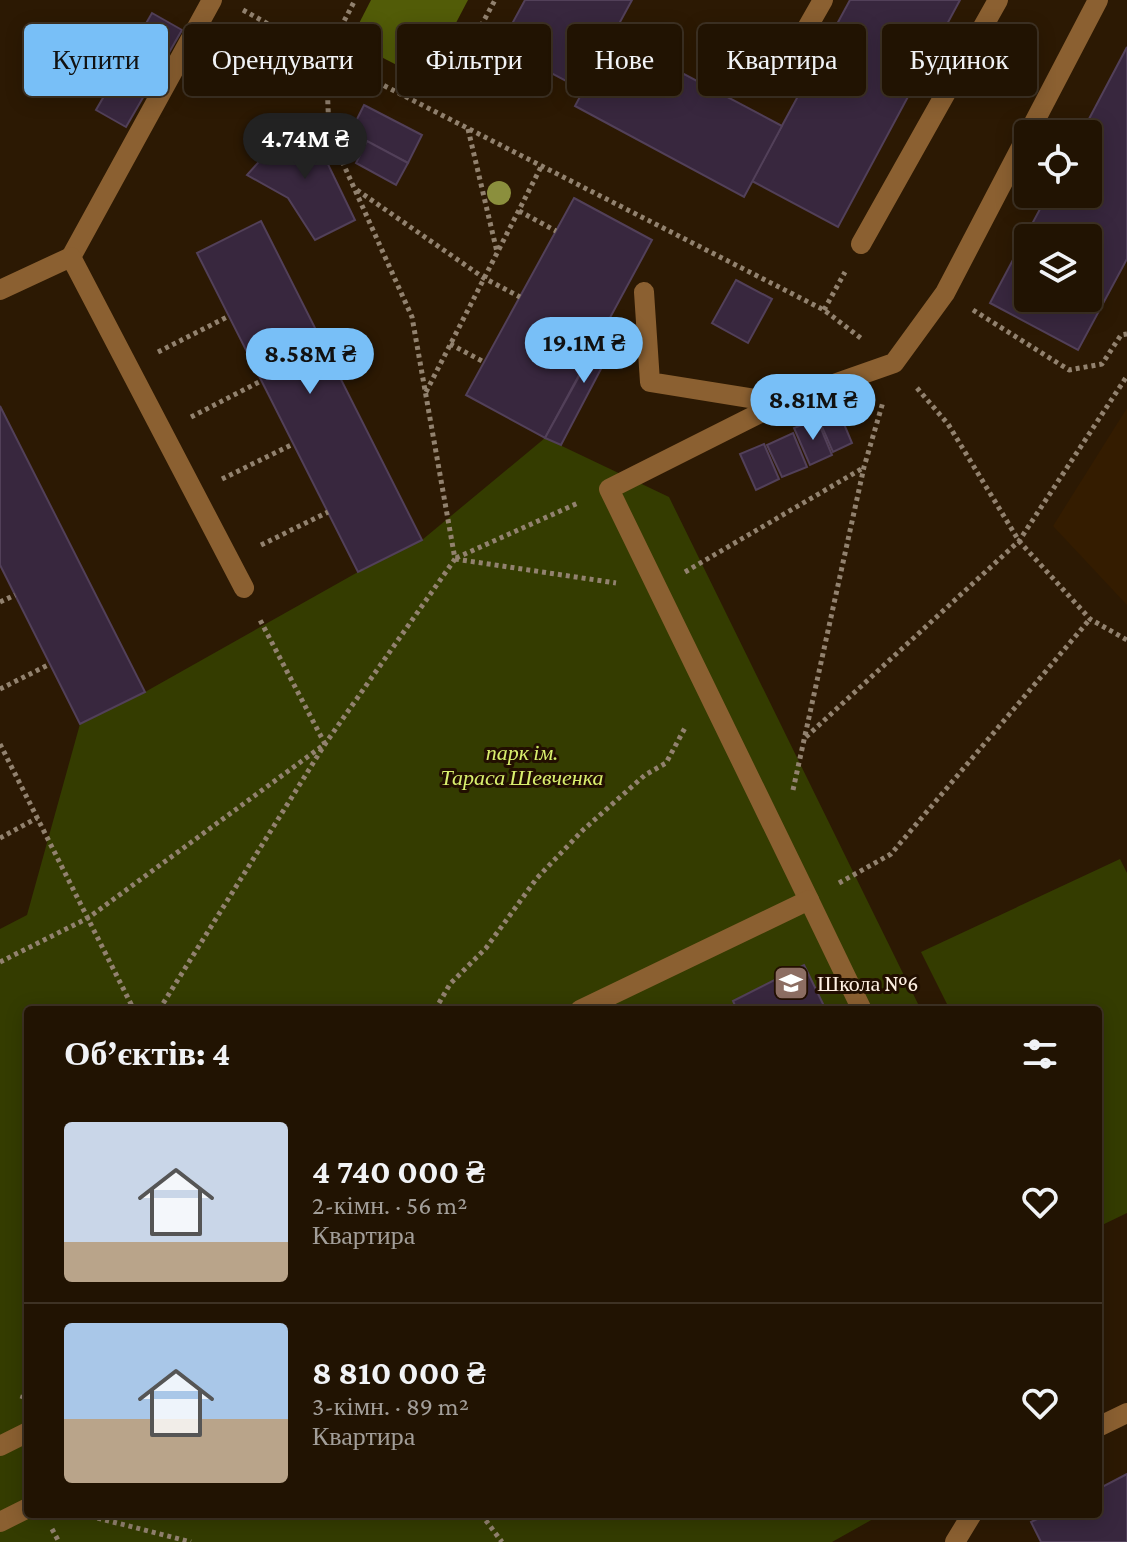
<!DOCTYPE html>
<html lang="uk">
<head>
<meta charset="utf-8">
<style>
  body { margin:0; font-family:"Crimson Pro",serif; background:#2d2011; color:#f1f3f6; height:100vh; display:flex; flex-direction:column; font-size:30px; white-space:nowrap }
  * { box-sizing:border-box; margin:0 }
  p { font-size:26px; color:#a29e99 }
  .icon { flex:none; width:44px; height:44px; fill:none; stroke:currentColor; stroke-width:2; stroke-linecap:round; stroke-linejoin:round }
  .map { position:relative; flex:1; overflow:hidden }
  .details { position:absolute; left:24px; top:1006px; width:1078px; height:512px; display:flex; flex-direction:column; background:#211302; border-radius:8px; box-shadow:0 4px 20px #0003,0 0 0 2px #3e3224 }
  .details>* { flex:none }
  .banner { position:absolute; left:24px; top:24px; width:1080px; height:72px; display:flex; gap:16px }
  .fabs { position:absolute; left:1014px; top:120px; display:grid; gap:16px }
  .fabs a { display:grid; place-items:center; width:88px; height:88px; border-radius:8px; background:#211302; box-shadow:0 4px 20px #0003,0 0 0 2px #3e3224; font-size:40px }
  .price { position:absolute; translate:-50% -68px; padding:0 18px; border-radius:28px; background:#78bff7; color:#111; font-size:26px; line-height:52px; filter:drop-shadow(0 2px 4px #0008) }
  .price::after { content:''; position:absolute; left:50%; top:48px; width:24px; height:18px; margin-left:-12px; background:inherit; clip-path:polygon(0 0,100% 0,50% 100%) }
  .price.selected { background:#222; color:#fff }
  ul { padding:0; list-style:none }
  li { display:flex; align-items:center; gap:24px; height:200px; padding:0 40px }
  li+li { border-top:2px solid #3e3224 }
  li span { display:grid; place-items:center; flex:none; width:224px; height:160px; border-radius:8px; color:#555 }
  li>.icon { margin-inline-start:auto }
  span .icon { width:96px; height:96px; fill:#fffc; stroke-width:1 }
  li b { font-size:34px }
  h2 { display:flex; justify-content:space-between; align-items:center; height:96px; padding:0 40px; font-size:34px }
  .tag { padding:0 28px; border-radius:8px; background:#211302; box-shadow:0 4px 20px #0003,0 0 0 2px #3e3224; font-size:28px; line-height:72px }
  .tag.selected { background:#78bff7; color:#111 }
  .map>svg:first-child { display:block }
  .built { fill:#341c00 }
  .green { fill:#343c00 }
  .forest { fill:#525c08 }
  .building { fill:#38273e; stroke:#524059; stroke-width:2; fill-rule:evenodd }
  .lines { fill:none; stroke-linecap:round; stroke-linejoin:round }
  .path { stroke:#92826f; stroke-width:5; stroke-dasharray:4 4; stroke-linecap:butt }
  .minor { stroke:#8b6031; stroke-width:20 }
  .tree { fill:#8b8f3d }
  .labels { text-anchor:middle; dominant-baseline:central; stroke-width:6; stroke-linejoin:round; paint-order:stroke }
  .park-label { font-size:22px; font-style:italic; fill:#d9ef6d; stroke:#220f00 }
  .poi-label { font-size:22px; fill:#fff1e3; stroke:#220f00; text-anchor:start }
</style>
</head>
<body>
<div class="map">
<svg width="1127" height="1542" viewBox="0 0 1127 1542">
  <rect width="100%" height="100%" fill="#2c1903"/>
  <path class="built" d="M 1127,408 L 1127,605 L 1053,526 Z"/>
  <g class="green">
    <path d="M 545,438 L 669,497 L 921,1010 L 28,1010 L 28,1514 L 882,1514 L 832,1542 L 0,1542 L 0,929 L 27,915 L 80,724 L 145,692 L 358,572 L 422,540 Z"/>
    <path d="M 1120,859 L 1127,873 L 1127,1213 L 1098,1227 L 1098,1010 L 950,1010 L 921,952 Z"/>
  </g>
  <path class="forest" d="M 371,0 L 468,0 L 426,80 L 350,41 Z"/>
  <g class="building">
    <path d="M 525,0 L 632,0 L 583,90 L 500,46 Z"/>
    <path d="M 850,0 L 960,0 L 838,227 L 752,181 Z"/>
    <path d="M 152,13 L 182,30 L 126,127 L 96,110 Z"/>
    <path d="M 612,36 L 782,126 L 744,197 L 575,106 Z"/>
    <path d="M 1127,47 L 1127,259 L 1078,350 L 990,303 L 1048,194 L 1088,194 L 1088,134 L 1081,134 ZM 1028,238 L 1088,238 L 1088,298 L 1028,298 Z"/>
    <path d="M 364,105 L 422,135 L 408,163 L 350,133 Z"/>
    <path d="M 308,123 L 355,220 L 315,240 L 288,198 L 247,175 L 293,124 Z"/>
    <path d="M 367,141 L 408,163 L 396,185 L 356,163 Z"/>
    <path d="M 574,198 L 652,240 L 545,438 L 466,395 Z"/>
    <path d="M 261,221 L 422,540 L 358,572 L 197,253 Z"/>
    <path d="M 736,280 L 772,299 L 748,343 L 712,323 Z"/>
    <path d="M 609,322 L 623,327 L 561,445 L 545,438 Z"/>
    <path d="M 0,406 L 145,692 L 80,724 L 0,565 Z"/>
    <path d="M 839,412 L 852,443 L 833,452 L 819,420 Z"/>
    <path d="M 817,419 L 832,455 L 810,465 L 794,428 Z"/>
    <path d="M 793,433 L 807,467 L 782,477 L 767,445 Z"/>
    <path d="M 764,444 L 779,479 L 756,490 L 740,454 Z"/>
    <path d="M 804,965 L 826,1010 L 737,1010 L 733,1001 Z"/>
    <path d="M 1127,1474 L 1127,1542 L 1041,1542 L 1031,1522 L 1047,1514 L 1098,1514 L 1098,1489 Z"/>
  </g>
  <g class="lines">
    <g class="path">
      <path d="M 243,10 L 326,56 L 824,310 L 862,339"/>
      <path d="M 481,26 L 495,0"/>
      <path d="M 468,129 L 497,252"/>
      <path d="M 357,190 L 484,278 L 520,297"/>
      <path d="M 519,211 L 556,231"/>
      <path d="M 824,310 L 845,272"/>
      <path d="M 973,310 L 1069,370 L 1102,364 L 1121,335 L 1127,334"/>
      <path d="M 450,344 L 484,362"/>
      <path d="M 158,352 L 229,316"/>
      <path d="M 917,388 L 948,424 L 1019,541 L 1090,619 L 1127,640"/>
      <path d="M 426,392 L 542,165"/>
      <path d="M 191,417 L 261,381"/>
      <path d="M 222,479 L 293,444"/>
      <path d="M 261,545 L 328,512"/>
      <path d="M 456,558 L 578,503"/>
      <path d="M 455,559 L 616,583"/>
      <path d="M 685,572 L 863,468"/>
      <path d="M 0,602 L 15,595"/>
      <path d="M 0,689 L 50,664"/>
      <path d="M 806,737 L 1019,541 L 1127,376"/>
      <path d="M 0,744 L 134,1010"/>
      <path d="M 793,790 L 864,467 L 883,402"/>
      <path d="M 0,838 L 37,818"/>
      <path d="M 839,883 L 891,854 L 1090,619"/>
      <path d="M 0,962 L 88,918 L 325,744 L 259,618"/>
      <path d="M 159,1010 L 325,744 L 455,559 L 412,317 L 329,132 L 326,56 L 355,0"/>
      <path d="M 435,1010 L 450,984 L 486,948 L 537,878 L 583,830 L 645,775 L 666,763 L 686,726"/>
      <path d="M 22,1399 L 28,1381"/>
      <path d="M 82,1514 L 191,1542"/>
      <path d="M 481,1514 L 502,1542"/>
      <path d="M 52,1529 L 59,1542"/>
    </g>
    <g class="minor">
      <path d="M 775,84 L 823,0"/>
      <path d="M 861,244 L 998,0"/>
      <path d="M 71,257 L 212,0"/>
      <path d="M 0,290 L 71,257 L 244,588"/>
      <path d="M 644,292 L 650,382 L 780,403 L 894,363 L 945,293 L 1098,0"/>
      <path d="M 780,403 L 609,489 L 809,900"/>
      <path d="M 580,1010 L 809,900 L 862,1010"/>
      <path d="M 1098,1427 L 1127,1413"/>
      <path d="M 0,1446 L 28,1432"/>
      <path d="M 0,1522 L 28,1508"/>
      <path d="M 955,1542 L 972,1514"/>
    </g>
  </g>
  <circle class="tree" cx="499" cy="193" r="12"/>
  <defs>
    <g id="school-square" transform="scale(1.8)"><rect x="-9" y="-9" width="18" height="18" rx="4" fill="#8d6e63" stroke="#220f00"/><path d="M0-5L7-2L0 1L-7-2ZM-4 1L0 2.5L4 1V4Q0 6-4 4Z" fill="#fff"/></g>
  </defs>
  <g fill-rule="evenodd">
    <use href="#school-square" x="791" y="983"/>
  </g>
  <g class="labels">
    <g class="park-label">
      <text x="522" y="752">парк ім.<tspan x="522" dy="25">Тараса Шевченка</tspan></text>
    </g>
    <g class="poi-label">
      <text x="817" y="983">Школа №6</text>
    </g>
  </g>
</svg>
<div class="fabs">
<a><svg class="icon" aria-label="locate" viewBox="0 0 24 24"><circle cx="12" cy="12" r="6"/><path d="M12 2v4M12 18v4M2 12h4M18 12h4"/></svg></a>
<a><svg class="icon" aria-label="layers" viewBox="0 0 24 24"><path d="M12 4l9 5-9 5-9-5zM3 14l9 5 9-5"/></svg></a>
</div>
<b class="price selected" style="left:305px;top:181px">4.74M ₴</b>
<b class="price" style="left:584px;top:385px">19.1M ₴</b>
<b class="price" style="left:310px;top:396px">8.58M ₴</b>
<b class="price" style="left:813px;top:442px">8.81M ₴</b>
<div class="banner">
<a class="tag selected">Купити</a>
<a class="tag">Орендувати</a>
<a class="tag">Фільтри</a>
<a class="tag">Нове</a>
<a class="tag">Квартира</a>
<a class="tag">Будинок</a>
</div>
<section class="details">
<h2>Об’єктів: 4<svg class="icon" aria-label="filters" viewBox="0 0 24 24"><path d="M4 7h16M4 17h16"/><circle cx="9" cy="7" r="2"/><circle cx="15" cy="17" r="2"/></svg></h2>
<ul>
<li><span style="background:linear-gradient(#c9d6e8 75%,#b9a48a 0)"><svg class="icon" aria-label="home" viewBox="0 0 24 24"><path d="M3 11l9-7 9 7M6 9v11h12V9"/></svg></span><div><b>4 740 000 ₴</b><p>2-кімн. · 56 m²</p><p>Квартира</p></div><svg class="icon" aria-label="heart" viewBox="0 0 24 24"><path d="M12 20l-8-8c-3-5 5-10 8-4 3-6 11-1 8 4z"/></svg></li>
<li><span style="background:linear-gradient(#a9c7e8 60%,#b9a48a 0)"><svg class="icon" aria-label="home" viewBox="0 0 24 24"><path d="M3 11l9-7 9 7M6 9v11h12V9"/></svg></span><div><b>8 810 000 ₴</b><p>3-кімн. · 89 m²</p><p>Квартира</p></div><svg class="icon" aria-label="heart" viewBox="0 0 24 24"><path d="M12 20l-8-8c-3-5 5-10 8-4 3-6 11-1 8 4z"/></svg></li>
</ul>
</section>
</div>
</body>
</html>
